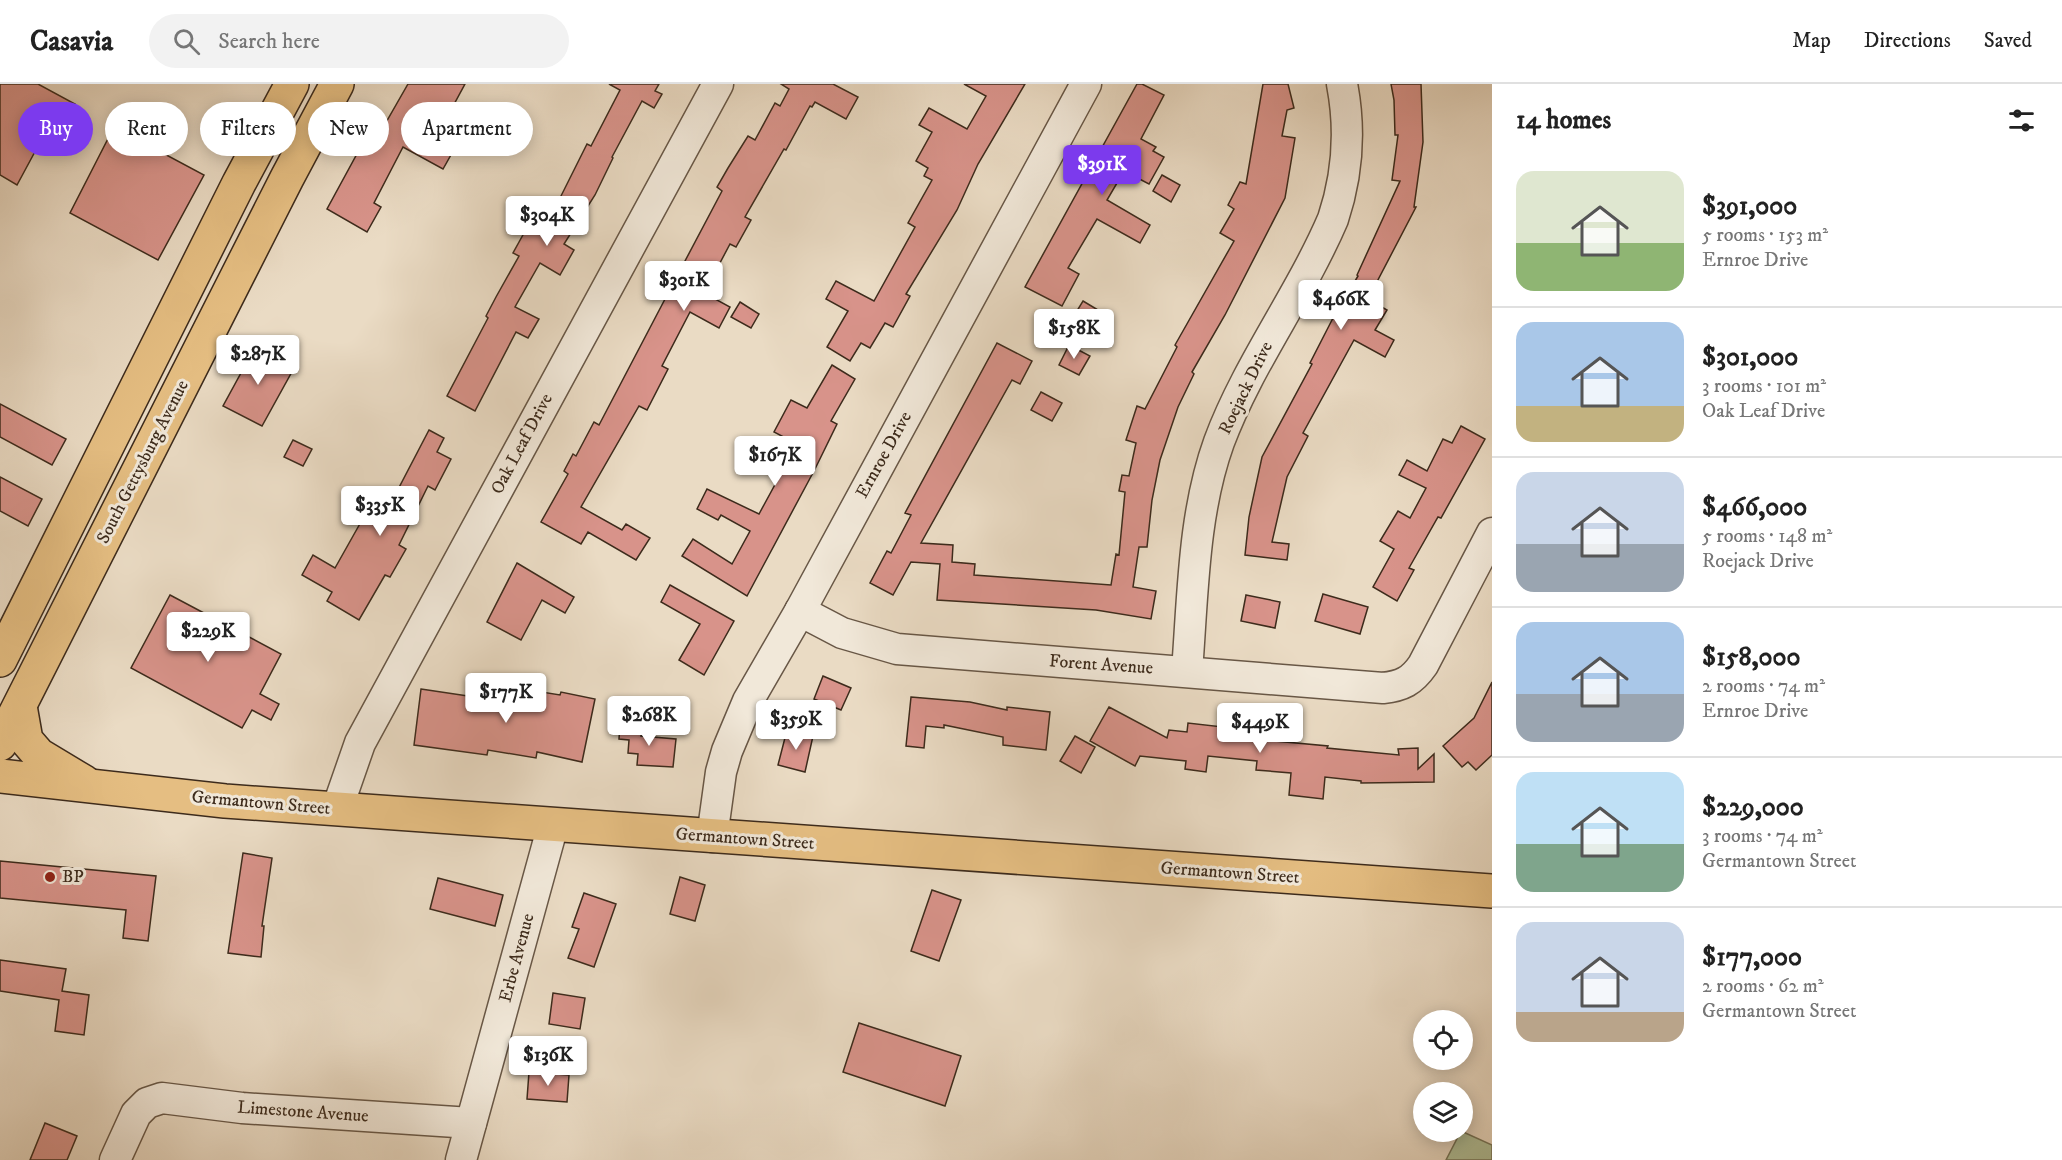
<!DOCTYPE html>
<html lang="en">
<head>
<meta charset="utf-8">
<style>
  body { margin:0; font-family:"IM FELL DW Pica",serif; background:#f2f2f2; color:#222; height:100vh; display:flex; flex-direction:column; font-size:22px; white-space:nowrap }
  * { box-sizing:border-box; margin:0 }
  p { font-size:20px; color:#767676 }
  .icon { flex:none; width:33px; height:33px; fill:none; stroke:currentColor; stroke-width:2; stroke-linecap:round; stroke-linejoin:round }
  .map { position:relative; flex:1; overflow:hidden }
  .details { display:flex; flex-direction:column; background:#fff; width:570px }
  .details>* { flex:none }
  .top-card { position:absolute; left:18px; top:18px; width:570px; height:54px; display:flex; gap:12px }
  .controls { position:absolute; left:1413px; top:926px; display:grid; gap:12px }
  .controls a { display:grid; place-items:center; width:60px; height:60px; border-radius:50%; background:#fff; box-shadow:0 3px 15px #0003; font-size:30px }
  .price { position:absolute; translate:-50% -51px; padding:0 14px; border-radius:6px; background:#fff; color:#222; font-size:20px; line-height:39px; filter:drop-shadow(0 2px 3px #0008) }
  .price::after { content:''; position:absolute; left:50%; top:36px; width:18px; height:14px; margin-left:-9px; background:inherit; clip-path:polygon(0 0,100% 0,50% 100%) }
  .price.selected { background:#7c3aed; color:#fff }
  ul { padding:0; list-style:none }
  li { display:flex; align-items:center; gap:18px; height:150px; padding:0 24px }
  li+li { border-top:2px solid #e0e0e0 }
  li span { display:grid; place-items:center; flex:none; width:168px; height:120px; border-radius:18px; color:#555 }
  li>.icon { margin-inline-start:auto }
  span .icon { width:72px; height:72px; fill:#fffc; stroke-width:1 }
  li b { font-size:26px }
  h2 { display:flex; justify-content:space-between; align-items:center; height:72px; padding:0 24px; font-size:26px }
  .pill { padding:0 21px; border-radius:27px; background:#fff; box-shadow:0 3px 15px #0003; font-size:21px; line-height:54px }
  .pill.selected { background:#7c3aed; color:#fff }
  header { display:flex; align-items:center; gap:36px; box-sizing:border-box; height:84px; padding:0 30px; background:#fff; border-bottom:2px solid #e0e0e0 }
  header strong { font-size:28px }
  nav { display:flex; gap:33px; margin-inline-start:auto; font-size:21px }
  .search { width:420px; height:54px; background:#f2f2f2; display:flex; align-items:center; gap:15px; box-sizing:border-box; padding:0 21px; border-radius:33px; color:#767676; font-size:22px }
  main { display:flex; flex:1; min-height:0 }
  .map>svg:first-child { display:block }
  .green { fill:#b0c19a; stroke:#76765b; stroke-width:1.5 }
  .building { fill:#d8938a; stroke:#3d2b1c; stroke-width:1.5 }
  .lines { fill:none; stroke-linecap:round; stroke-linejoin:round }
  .minor-casing { stroke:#685746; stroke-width:33 }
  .major-casing { stroke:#3d2b1c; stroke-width:36 }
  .minor { stroke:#f1e8d9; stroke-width:30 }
  .major { stroke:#e5be82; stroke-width:33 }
  .poi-dot { fill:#8f2418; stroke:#f1e8d9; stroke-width:2 }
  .labels { text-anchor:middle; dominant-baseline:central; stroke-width:6; stroke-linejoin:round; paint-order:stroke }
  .street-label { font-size:18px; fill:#3d2b1c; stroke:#f1e8d9 }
  .poi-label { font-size:18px; fill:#3d2b1c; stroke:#f1e8d9; text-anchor:start }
</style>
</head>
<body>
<header>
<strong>Casavia</strong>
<div class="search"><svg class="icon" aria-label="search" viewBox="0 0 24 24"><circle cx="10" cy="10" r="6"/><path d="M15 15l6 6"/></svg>Search here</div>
<nav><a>Map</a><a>Directions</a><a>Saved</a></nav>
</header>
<main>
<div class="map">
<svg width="1492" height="1076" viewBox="0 0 1492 1076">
  <rect width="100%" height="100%" fill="#eadbc4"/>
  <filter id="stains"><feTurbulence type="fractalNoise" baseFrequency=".00333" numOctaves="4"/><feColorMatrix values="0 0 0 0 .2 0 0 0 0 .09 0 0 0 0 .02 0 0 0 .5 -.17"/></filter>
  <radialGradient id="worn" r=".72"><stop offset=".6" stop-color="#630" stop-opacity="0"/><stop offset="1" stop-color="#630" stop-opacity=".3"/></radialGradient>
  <path class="green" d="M 1461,1047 L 1492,1061 L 1492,1076 L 1446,1076 Z"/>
  <g class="building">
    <path d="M 0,0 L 38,0 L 75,20 L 55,57 L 44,51 L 17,101 L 0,91 Z"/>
    <path d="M 408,0 L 465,0 L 452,24 L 443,20 L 424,54 L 452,69 L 443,85 L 403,63 L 374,119 L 381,123 L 367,148 L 327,125 L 364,57 L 373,61 Z"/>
    <path d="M 609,0 L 659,0 L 655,7 L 662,10 L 654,24 L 642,17 L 612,73 L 613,74 L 595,111 L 564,160 L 574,166 L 560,191 L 540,179 L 515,223 L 539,235 L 528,254 L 516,248 L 475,327 L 447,312 L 488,234 L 486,232 L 496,213 L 519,172 L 513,169 L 529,140 L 535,144 L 551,116 L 557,120 L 587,60 L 591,62 L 620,6 Z"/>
    <path d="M 781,0 L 833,0 L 858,13 L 846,35 L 815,18 L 812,23 L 810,22 L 786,66 L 784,65 L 745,133 L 751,136 L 736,163 L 730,160 L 704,209 L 730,223 L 719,244 L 690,228 L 662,282 L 668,285 L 647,326 L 639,322 L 581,423 L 622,446 L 626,440 L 650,454 L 636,476 L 588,448 L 581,460 L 541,438 L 568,390 L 564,387 L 573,370 L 576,372 L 594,338 L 599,341 L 665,215 L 662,213 L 674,193 L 676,194 L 722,107 L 717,103 L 728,84 L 748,52 L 755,56 L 775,19 L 780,22 L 789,5 Z"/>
    <path d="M 964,0 L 1025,0 L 978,80 L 957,126 L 906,210 L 910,212 L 893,243 L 885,239 L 870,264 L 861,259 L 850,277 L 827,263 L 848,227 L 826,215 L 836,197 L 874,217 L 915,143 L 908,139 L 932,96 L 924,92 L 928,84 L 916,77 L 932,48 L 919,41 L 929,24 L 967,45 L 986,12 Z"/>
    <path d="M 1137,0 L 1142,0 L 1164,11 L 1141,55 L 1156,63 L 1153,67 L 1164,73 L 1149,100 L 1124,87 L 1107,116 L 1150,141 L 1140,159 L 1097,135 L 1068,184 L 1079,190 L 1062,222 L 1025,203 Z"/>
    <path d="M 1263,0 L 1288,0 L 1294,24 L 1287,26 L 1282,52 L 1295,54 L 1285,114 L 1225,231 L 1192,288 L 1194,290 L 1178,323 L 1160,376 L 1152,416 L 1147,463 L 1139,463 L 1133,503 L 1156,507 L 1151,535 L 1096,526 L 937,516 L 940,480 L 911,478 L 893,511 L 870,499 L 887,467 L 891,469 L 911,431 L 905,429 L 997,259 L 1032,277 L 1020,300 L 1012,296 L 921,459 L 953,461 L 952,478 L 975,480 L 974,491 L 1111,501 L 1116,470 L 1119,471 L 1125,408 L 1119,407 L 1122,391 L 1129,392 L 1136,359 L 1126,356 L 1137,322 L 1145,325 L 1177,263 L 1175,261 L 1234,157 L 1220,149 L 1234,125 L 1228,121 L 1240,98 L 1246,100 Z"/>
    <path d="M 1391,0 L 1421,0 L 1423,58 L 1414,123 L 1416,123 L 1368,215 L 1387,226 L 1375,246 L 1394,256 L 1385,273 L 1354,256 L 1303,349 L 1308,352 L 1287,393 L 1272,458 L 1289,460 L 1287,476 L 1245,471 L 1249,433 L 1262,373 L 1312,280 L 1310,279 L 1333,234 L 1358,192 L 1357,191 L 1400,97 L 1392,96 L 1398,51 L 1395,51 L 1394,16 Z"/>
    <path d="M 114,43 L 204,91 L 158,176 L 70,129 Z"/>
    <path d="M 1162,91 L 1180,101 L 1171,118 L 1153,107 Z"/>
    <path d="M 1083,217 L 1103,229 L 1092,246 L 1072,235 Z"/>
    <path d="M 740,218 L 759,230 L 751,244 L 731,233 Z"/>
    <path d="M 251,261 L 294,284 L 262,342 L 223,322 L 242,287 L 238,285 Z"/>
    <path d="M 1069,261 L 1090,272 L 1079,291 L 1059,281 Z"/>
    <path d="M 832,281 L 855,295 L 831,337 L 837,340 L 815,385 L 747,512 L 682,472 L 693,455 L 732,480 L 750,447 L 721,431 L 718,436 L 697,425 L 707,405 L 759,430 L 797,360 L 774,348 L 791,316 L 807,324 Z"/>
    <path d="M 1041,308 L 1062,319 L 1052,337 L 1031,326 Z"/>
    <path d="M 0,320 L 66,355 L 52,381 L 0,353 Z"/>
    <path d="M 1461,342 L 1485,355 L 1441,434 L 1438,433 L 1409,484 L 1414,486 L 1397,517 L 1373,503 L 1394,465 L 1380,457 L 1398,427 L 1410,434 L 1426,404 L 1399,391 L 1407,376 L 1427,387 L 1443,355 L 1452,359 Z"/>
    <path d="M 429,346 L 444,354 L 437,368 L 451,375 L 435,406 L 428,402 L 399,461 L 406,465 L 390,493 L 385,491 L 359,536 L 327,517 L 332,508 L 302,491 L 313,471 L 335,484 L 366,429 L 381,438 Z"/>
    <path d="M 293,356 L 312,365 L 303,382 L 284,373 Z"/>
    <path d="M 0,393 L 42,415 L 28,442 L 0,427 Z"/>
    <path d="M 517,479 L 574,513 L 565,529 L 542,516 L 521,556 L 487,538 Z"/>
    <path d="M 670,501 L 734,537 L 704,591 L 679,576 L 700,540 L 661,518 Z"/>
    <path d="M 1323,510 L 1368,523 L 1360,550 L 1315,537 Z"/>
    <path d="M 170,511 L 281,570 L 260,610 L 279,620 L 271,636 L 252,626 L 242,644 L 131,584 Z"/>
    <path d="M 1246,511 L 1280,518 L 1275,544 L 1241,537 Z"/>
    <path d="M 823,592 L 851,604 L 841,626 L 814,615 Z"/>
    <path d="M 1492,598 L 1492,671 L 1476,686 L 1468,678 L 1462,683 L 1443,662 L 1474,634 Z"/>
    <path d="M 421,605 L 521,620 L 523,605 L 560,611 L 561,608 L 595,615 L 582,678 L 537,668 L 536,674 L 488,666 L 487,671 L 414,661 Z"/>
    <path d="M 911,613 L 970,618 L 1007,626 L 1007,623 L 1050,628 L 1046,666 L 1003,661 L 1003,653 L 944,641 L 944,644 L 926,642 L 924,664 L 906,662 Z"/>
    <path d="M 1109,623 L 1167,654 L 1169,646 L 1187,648 L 1188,639 L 1240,645 L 1240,641 L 1277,645 L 1275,657 L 1328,662 L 1327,664 L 1399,671 L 1398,665 L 1418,664 L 1418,685 L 1434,670 L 1434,698 L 1361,699 L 1361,697 L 1325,693 L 1323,715 L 1289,711 L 1291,689 L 1256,686 L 1257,677 L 1208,672 L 1206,688 L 1185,685 L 1186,677 L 1140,672 L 1135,682 L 1090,657 Z"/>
    <path d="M 620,640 L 642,642 L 641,652 L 676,655 L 673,683 L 637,681 L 638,670 L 628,669 L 629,656 L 619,655 Z"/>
    <path d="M 787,646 L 813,652 L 805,688 L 778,681 Z"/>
    <path d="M 1075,652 L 1095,663 L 1081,689 L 1060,677 Z"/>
    <path d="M 243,769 L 272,774 L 262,842 L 264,842 L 261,873 L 228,869 Z"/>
    <path d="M 0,777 L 156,792 L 148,857 L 123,854 L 126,826 L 0,814 Z"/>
    <path d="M 680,793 L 705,801 L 695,837 L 670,830 Z"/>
    <path d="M 438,794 L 503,811 L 495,842 L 430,825 Z"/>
    <path d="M 932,806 L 961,816 L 939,877 L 911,867 Z"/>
    <path d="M 584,809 L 616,820 L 594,883 L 568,874 L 579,845 L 572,843 Z"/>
    <path d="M 0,876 L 66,885 L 62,907 L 89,911 L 84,951 L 55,947 L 59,916 L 0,907 Z"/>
    <path d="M 553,909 L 585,914 L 580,945 L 549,940 Z"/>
    <path d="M 859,939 L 961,972 L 945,1022 L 843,988 Z"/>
    <path d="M 529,988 L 569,991 L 567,1018 L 527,1015 Z"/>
    <path d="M 45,1039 L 77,1052 L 67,1076 L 30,1076 Z"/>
  </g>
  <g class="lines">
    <g class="minor-casing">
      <g id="minor">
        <path d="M 800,527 L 842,549 L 897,565 L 1383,604 C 1402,602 1412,597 1423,581 L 1492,449"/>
        <path d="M 1187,587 C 1193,511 1193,430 1219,358 C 1248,280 1300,212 1333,135 C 1348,90 1351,47 1342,0"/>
        <path d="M 337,725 L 360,659 L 718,0"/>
        <path d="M 712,753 L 721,688 L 727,667 L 748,617 L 800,527 L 1086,0"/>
        <path d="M 115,1076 L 136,1030 L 147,1019 L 162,1014 L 242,1024 L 471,1039"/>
        <path d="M 461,1076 L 553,741"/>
      </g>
    </g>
    <g class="major-casing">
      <g id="major">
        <path d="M 0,576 L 239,99 L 292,0"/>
        <path d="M 20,622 L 26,656 L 39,671 L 84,698"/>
        <path d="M 0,660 L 287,94 L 337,0"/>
        <path d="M 0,692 L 225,717 L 1492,807"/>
      </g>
    </g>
    <use href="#minor" class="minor"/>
    <use href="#major" class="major"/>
  </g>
  <circle class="poi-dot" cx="50" cy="793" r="6"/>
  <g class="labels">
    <g class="street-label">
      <text transform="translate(1246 304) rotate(-64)">Roejack Drive</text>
      <text transform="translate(522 360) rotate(-62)">Oak Leaf Drive</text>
      <text transform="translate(884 371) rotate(-61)">Ernroe Drive</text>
      <text transform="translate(143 378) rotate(-63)">South Gettysburg Avenue</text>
      <text transform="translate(1101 581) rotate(4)">Forent Avenue</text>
      <text transform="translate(261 719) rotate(5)">Germantown Street</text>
      <text transform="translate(745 755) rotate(4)">Germantown Street</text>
      <text transform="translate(1230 789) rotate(4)">Germantown Street</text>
      <text transform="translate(517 874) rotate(-75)">Erbe Avenue</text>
      <text transform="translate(303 1028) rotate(4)">Limestone Avenue</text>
    </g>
    <g class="poi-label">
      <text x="62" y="793">BP</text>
    </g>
  </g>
  <rect width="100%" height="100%" filter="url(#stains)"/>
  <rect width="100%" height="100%" fill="url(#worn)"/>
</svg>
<div class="controls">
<a><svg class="icon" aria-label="locate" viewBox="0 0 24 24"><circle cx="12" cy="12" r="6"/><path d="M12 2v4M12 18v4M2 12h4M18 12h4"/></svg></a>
<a><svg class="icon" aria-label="layers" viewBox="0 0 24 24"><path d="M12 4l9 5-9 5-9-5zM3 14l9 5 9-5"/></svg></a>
</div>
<b class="price selected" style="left:1102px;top:112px">$391K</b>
<b class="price" style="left:547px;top:163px">$304K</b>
<b class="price" style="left:684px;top:228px">$301K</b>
<b class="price" style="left:1341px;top:247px">$466K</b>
<b class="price" style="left:1074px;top:276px">$158K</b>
<b class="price" style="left:258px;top:302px">$287K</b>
<b class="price" style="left:775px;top:403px">$167K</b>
<b class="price" style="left:380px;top:453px">$335K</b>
<b class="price" style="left:208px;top:579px">$229K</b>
<b class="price" style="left:506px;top:640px">$177K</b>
<b class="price" style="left:649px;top:663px">$268K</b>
<b class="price" style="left:796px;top:667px">$359K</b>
<b class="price" style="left:1260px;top:670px">$449K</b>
<b class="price" style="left:548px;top:1003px">$136K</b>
<div class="top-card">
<a class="pill selected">Buy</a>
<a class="pill">Rent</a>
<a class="pill">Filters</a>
<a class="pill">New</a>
<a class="pill">Apartment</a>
</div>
</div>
<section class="details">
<h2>14 homes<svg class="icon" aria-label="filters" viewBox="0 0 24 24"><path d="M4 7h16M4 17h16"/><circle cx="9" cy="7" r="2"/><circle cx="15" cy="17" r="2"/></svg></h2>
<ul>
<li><span style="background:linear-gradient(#dfe7d0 60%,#8fb573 0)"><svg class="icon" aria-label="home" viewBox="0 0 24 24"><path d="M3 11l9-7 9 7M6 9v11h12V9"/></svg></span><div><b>$391,000</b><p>5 rooms · 153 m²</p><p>Ernroe Drive</p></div></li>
<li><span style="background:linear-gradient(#a9c7e8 70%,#c2b280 0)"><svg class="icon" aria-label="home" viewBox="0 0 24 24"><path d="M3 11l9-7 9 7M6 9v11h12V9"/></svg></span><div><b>$301,000</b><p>3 rooms · 101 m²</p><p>Oak Leaf Drive</p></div></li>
<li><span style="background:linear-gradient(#c9d6e8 60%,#9aa5b1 0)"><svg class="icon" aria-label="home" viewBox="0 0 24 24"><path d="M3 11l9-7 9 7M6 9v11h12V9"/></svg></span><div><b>$466,000</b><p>5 rooms · 148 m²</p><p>Roejack Drive</p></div></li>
<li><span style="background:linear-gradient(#a9c7e8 60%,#9aa5b1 0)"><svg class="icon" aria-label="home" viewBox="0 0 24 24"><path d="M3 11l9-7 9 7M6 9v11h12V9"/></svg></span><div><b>$158,000</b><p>2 rooms · 74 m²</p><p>Ernroe Drive</p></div></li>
<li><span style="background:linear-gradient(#bfe0f5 60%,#7fa58c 0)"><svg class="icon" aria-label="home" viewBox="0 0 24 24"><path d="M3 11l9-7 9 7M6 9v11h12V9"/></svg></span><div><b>$229,000</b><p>3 rooms · 74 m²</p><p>Germantown Street</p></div></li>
<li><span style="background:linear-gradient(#c9d6e8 75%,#b9a48a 0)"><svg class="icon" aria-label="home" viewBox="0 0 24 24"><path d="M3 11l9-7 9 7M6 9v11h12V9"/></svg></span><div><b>$177,000</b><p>2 rooms · 62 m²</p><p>Germantown Street</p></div></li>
</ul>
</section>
</main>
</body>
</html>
